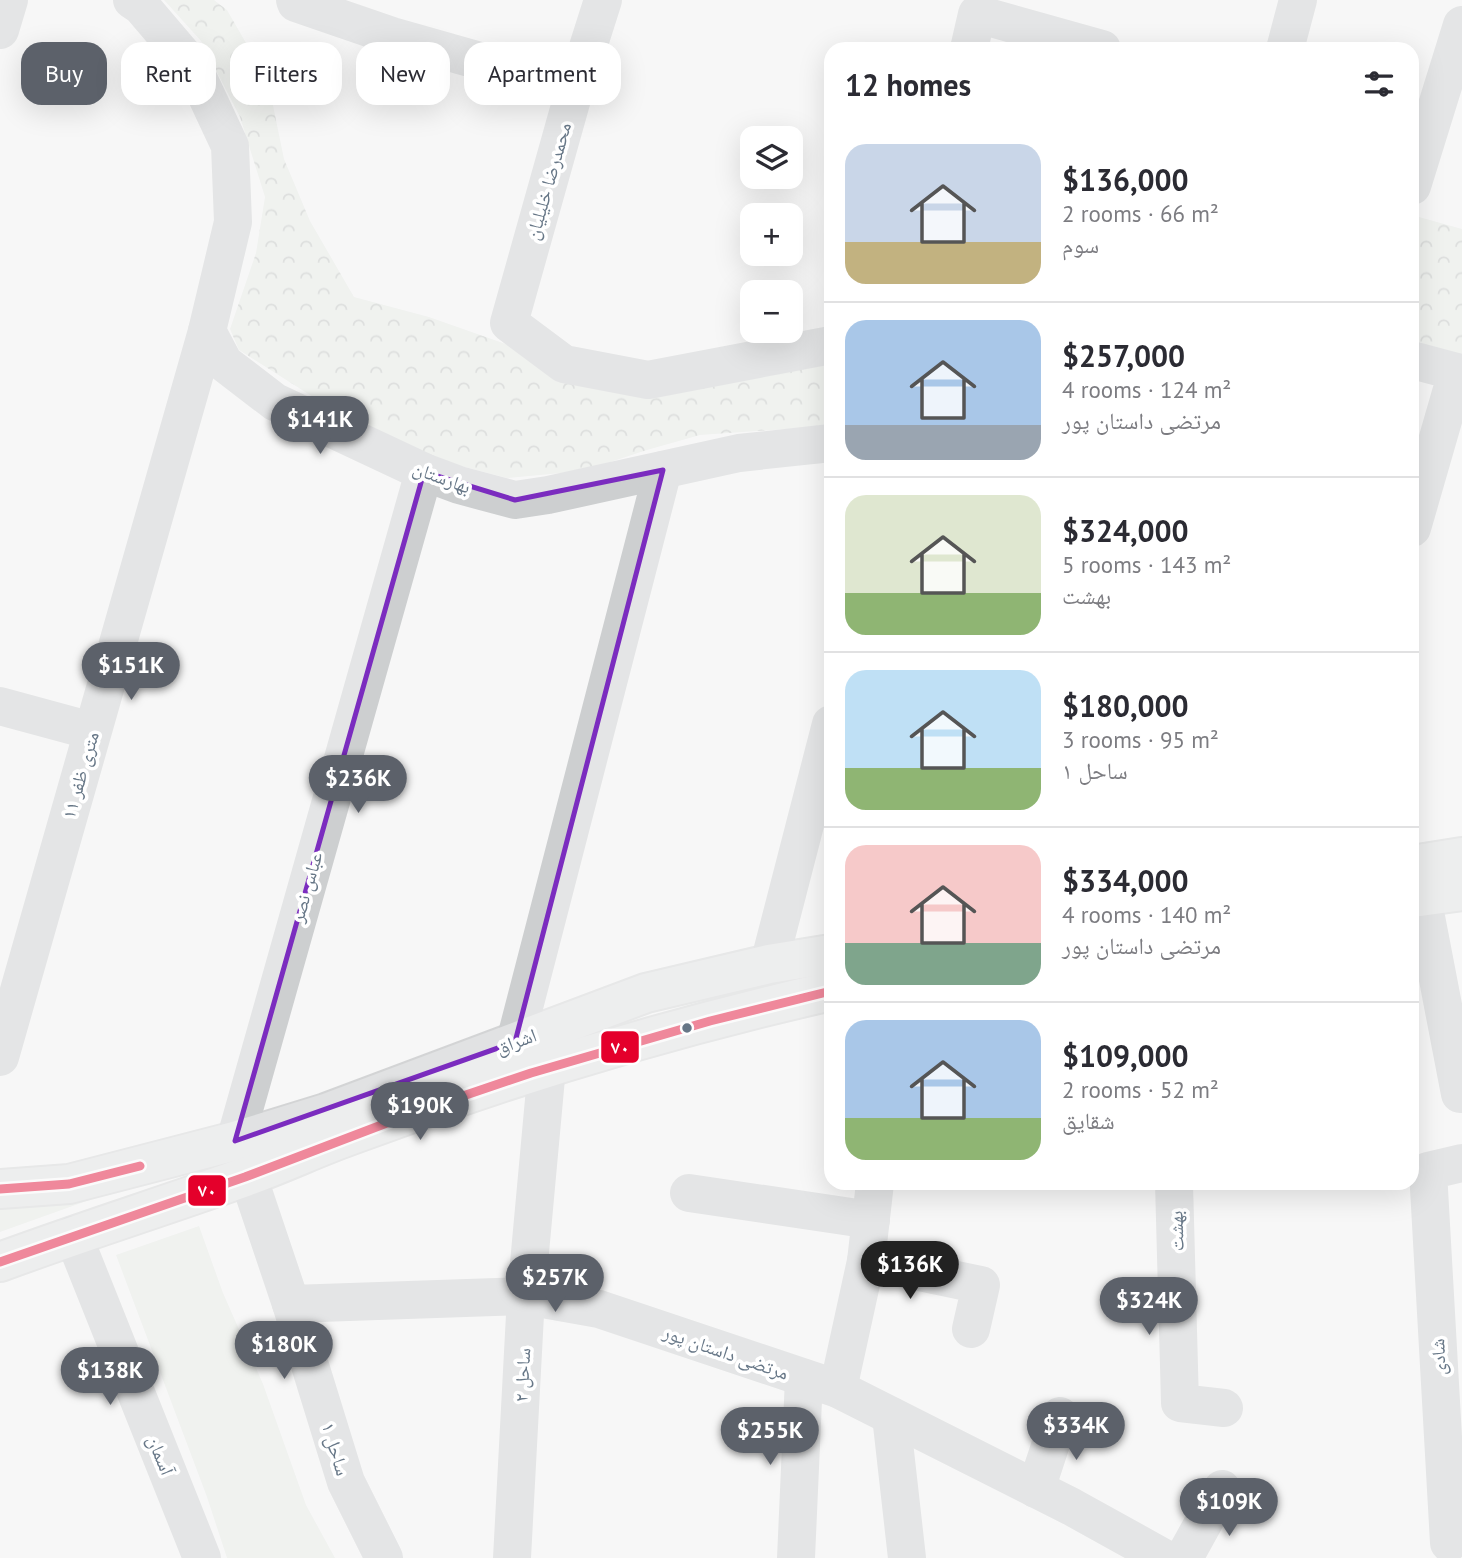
<!DOCTYPE html>
<html lang="en">
<head>
<meta charset="utf-8">
<style>
  body { margin:0; font-family:"PT Sans","Noto Naskh Arabic",sans-serif; background:#f7f7f7; color:#2b2b33; height:100vh; display:flex; flex-direction:column; font-size:26px; white-space:nowrap }
  * { box-sizing:border-box; margin:0 }
  p { font-size:23px; color:#7c7c81 }
  .icon { flex:none; width:38px; height:38px; fill:none; stroke:currentColor; stroke-width:2; stroke-linecap:round; stroke-linejoin:round }
  .map { position:relative; flex:1; overflow:hidden }
  .sheet { position:absolute; left:824px; top:42px; width:595px; height:1148px; display:flex; flex-direction:column; background:#fff; border-radius:21px; box-shadow:0 7px 28px #0002 }
  .sheet>* { flex:none }
  .hud { position:absolute; left:21px; top:42px; width:665px; height:63px; display:flex; gap:14px }
  .buttons { position:absolute; left:740px; top:126px; display:grid; gap:14px }
  .buttons a { display:grid; place-items:center; width:63px; height:63px; border-radius:14px; background:#fff; box-shadow:0 7px 28px #0002; font-size:35px }
  .price { position:absolute; translate:-50% -60px; padding:0 16px; border-radius:24px; background:#5c616a; color:#fff; font-size:23px; line-height:46px; filter:drop-shadow(0 2px 4px #0008) }
  .price::after { content:''; position:absolute; left:50%; top:42px; width:21px; height:16px; margin-left:-10px; background:inherit; clip-path:polygon(0 0,100% 0,50% 100%) }
  .price.on { background:#222; color:#fff }
  ul { padding:0; list-style:none }
  li { display:flex; align-items:center; gap:21px; height:175px; padding:0 21px }
  li+li { border-top:2px solid #e1e1e2 }
  li span { display:grid; place-items:center; flex:none; width:196px; height:140px; border-radius:21px; color:#555 }
  li>.icon { margin-inline-start:auto }
  span .icon { width:84px; height:84px; fill:#fffc; stroke-width:1 }
  li b { font-size:30px }
  h2 { display:flex; justify-content:space-between; align-items:center; height:84px; padding:0 21px; font-size:30px }
  .pill { padding:0 24px; border-radius:21px; background:#fff; box-shadow:0 7px 28px #0002; font-size:24px; line-height:63px }
  .pill.on { background:#5c616a; color:#fff }
  .map>svg:first-child { display:block }
  .green { fill:#e6eae5 }
  .forest { fill:url(#forest-crowns) }
  .lines { fill:none; stroke-linecap:round; stroke-linejoin:round }
  .major-casing { stroke:#d3d4d5; stroke-width:42 }
  .minor { stroke:#cdcfd0; stroke-width:38 }
  .major { stroke:#e1e2e3; stroke-width:38 }
  .bus-1-casing { stroke:#fff; stroke-width:14 }
  .bus-1 { stroke:#e4002b; stroke-width:9 }
  .marked { fill:none; stroke:#7b2cbf; stroke-width:5; stroke-linejoin:round }
  .bus-dot { fill:#677787; stroke:#fff; stroke-width:2.5 }
  .labels { text-anchor:middle; dominant-baseline:central; stroke-width:7; stroke-linejoin:round; paint-order:stroke }
  .street-label { font-size:19px; fill:#677787; stroke:#fff }
  .line-badge { stroke:#fff; stroke-width:2.5 }
  .badge-label { font-size:19px; text-anchor:middle; font-weight:bold; fill:#fff }
</style>
</head>
<body>
<div class="map">
<svg width="1462" height="1558" viewBox="0 0 1462 1558">
  <defs>
    <pattern id="forest-crowns" width="20" height="18" patternUnits="userSpaceOnUse" patternTransform="scale(1.75)"><rect width="20" height="18" fill="#e6eae5"/><path d="M2 6a3 3 0 1 1 6 0M12 15a3 3 0 1 1 6 0" fill="none" stroke="#bec2bf"/></pattern>
  </defs>
  <rect width="100%" height="100%" fill="#f7f7f7"/>
  <g class="green">
    <path d="M 123,1188 L 0,1232 L 0,1202 Z"/>
    <path d="M 199,1226 L 223,1293 L 263,1384 L 306,1505 L 335,1558 L 227,1558 L 207,1497 L 116,1255 Z"/>
  </g>
  <g class="forest">
    <path d="M 164,0 L 214,0 L 227,10 L 268,81 L 284,159 L 310,221 L 354,297 L 429,317 L 514,347 L 556,371 L 831,358 L 831,426 L 700,435 L 647,450 L 583,471 L 507,478 L 415,454 L 332,409 L 239,350 L 230,329 L 256,253 L 265,197 L 240,117 L 201,41 Z"/>
    <path d="M 1412,215 L 1462,229 L 1462,365 L 1412,350 Z"/>
  </g>
  <g class="lines">
    <g class="major-casing">
      <g id="major">
        <path d="M 1412,865 L 1462,857"/>
        <path d="M 1412,898 L 1462,891"/>
        <path d="M 0,1189 L 69,1184 L 235,1141 L 326,1113 L 646,993 L 769,964 L 831,954"/>
        <path d="M 0,1262 C 81,1232 164,1206 245,1177 C 282,1164 317,1147 354,1134 C 510,1076 669,1028 831,991"/>
      </g>
    </g>
    <g class="minor">
      <path d="M 132,0 L 141,6 L 193,67 L 230,146 L 233,222 L 207,331 L 224,363 L 275,402 L 424,472 L 459,485 L 515,500 L 548,495 L 739,453 L 831,443"/>
      <path d="M 295,0 L 296,3 L 392,36 L 575,88"/>
      <path d="M 603,0 L 575,88 L 509,323 L 564,364 L 648,380 L 831,345"/>
      <path d="M 0,30 L 9,0"/>
      <path d="M 969,49 L 977,14 L 1102,49"/>
      <path d="M 1285,49 L 1298,0"/>
      <path d="M 1412,186 L 1462,25"/>
      <path d="M 1412,360 L 1457,372 L 1412,528"/>
      <path d="M 0,706 L 92,731"/>
      <path d="M 1422,896 L 1460,1094"/>
      <path d="M 769,964 L 831,724"/>
      <path d="M 515,1042 L 663,470"/>
      <path d="M 0,1057 L 207,331"/>
      <path d="M 235,1141 L 424,472"/>
      <path d="M 248,1176 L 291,1304 L 346,1482 L 384,1558"/>
      <path d="M 1174,1183 L 1180,1403 L 1224,1408"/>
      <path d="M 689,1193 L 871,1220"/>
      <path d="M 73,1235 L 202,1558"/>
      <path d="M 866,1261 L 981,1285 L 971,1329"/>
      <path d="M 291,1304 L 526,1296 L 599,1309 L 838,1389 L 1072,1507 L 1164,1558"/>
      <path d="M 838,1389 L 866,1261 L 875,1183"/>
      <path d="M 891,1416 L 907,1558"/>
      <path d="M 1036,1489 L 1060,1416"/>
      <path d="M 1449,1543 L 1428,1171 L 1462,1163"/>
      <path d="M 512,1558 L 526,1296 L 547,1067"/>
      <path d="M 796,1558 L 804,1378"/>
      <path d="M 1184,1558 L 1222,1489"/>
    </g>
    <use href="#major" class="major"/>
    <g class="bus-1-casing">
      <g id="bus-1">
        <path d="M 0,1189 L 69,1184 L 140,1166"/>
        <path d="M 0,1262 L 245,1177 L 413,1113 L 531,1073 L 710,1021 L 831,991"/>
      </g>
    </g>
    <use href="#bus-1" class="bus-1"/>
  </g>
  <path d="M0 0H1462V1558H0ZM 663,470 L 515,1042 L 235,1141 L 424,472 L 515,500 Z" fill="#f7f7f7" fill-opacity=".55" fill-rule="evenodd"/>
  <path class="marked" d="M 663,470 L 515,1042 L 235,1141 L 424,472 L 515,500 Z"/>
  <circle class="bus-dot" cx="687" cy="1028" r="6"/>
  <g class="labels">
    <g class="street-label">
      <text transform="translate(548 181) rotate(-74)">محمدرضا خلیلیان</text>
      <text transform="translate(442 477) rotate(20)">بهارستان</text>
      <text transform="translate(80 775) rotate(-74)">۱۱ متری ظفر</text>
      <text transform="translate(306 887) rotate(-74)">عباس نصر</text>
      <text transform="translate(516 1041) rotate(-20)">اشراق</text>
      <text transform="translate(1176 1231) rotate(-92)">بهشت</text>
      <text transform="translate(726 1352) rotate(19)">مرتضی داستان پور</text>
      <text transform="translate(1438 1357) rotate(-93)">شادی</text>
      <text transform="translate(522 1375) rotate(-87)">ساحل ۲</text>
      <text transform="translate(336 1449) rotate(73)">ساحل ۱</text>
      <text transform="translate(161 1455) rotate(68)">آسمان</text>
    </g>
  </g>
  <g class="line-badge">
    <rect x="600" y="1030" width="40" height="34" rx="7" fill="#e4002b"/>
    <rect x="187" y="1174" width="40" height="33" rx="7" fill="#e4002b"/>
  </g>
  <g class="badge-label">
    <text x="620" y="1054">۷۰</text>
    <text x="207" y="1197">۷۰</text>
  </g>
</svg>
<div class="buttons">
<a><svg class="icon" aria-label="layers" viewBox="0 0 24 24"><path d="M12 4l9 5-9 5-9-5zM3 14l9 5 9-5"/></svg></a>
<a>+</a>
<a>−</a>
</div>
<b class="price" style="left:320px;top:456px">$141K</b>
<b class="price" style="left:131px;top:702px">$151K</b>
<b class="price" style="left:358px;top:815px">$236K</b>
<b class="price" style="left:420px;top:1142px">$190K</b>
<b class="price on" style="left:910px;top:1301px">$136K</b>
<b class="price" style="left:555px;top:1314px">$257K</b>
<b class="price" style="left:1149px;top:1337px">$324K</b>
<b class="price" style="left:284px;top:1381px">$180K</b>
<b class="price" style="left:110px;top:1407px">$138K</b>
<b class="price" style="left:1076px;top:1462px">$334K</b>
<b class="price" style="left:770px;top:1467px">$255K</b>
<b class="price" style="left:1229px;top:1538px">$109K</b>
<div class="hud">
<a class="pill on">Buy</a>
<a class="pill">Rent</a>
<a class="pill">Filters</a>
<a class="pill">New</a>
<a class="pill">Apartment</a>
</div>
<section class="sheet">
<h2>12 homes<svg class="icon" aria-label="filters" viewBox="0 0 24 24"><path d="M4 7h16M4 17h16"/><circle cx="9" cy="7" r="2"/><circle cx="15" cy="17" r="2"/></svg></h2>
<ul>
<li><span style="background:linear-gradient(#c9d6e8 70%,#c2b280 0)"><svg class="icon" aria-label="home" viewBox="0 0 24 24"><path d="M3 11l9-7 9 7M6 9v11h12V9"/></svg></span><div><b>$136,000</b><p>2 rooms · 66 m²</p><p>سوم</p></div></li>
<li><span style="background:linear-gradient(#a9c7e8 75%,#9aa5b1 0)"><svg class="icon" aria-label="home" viewBox="0 0 24 24"><path d="M3 11l9-7 9 7M6 9v11h12V9"/></svg></span><div><b>$257,000</b><p>4 rooms · 124 m²</p><p>مرتضی داستان پور</p></div></li>
<li><span style="background:linear-gradient(#dfe7d0 70%,#8fb573 0)"><svg class="icon" aria-label="home" viewBox="0 0 24 24"><path d="M3 11l9-7 9 7M6 9v11h12V9"/></svg></span><div><b>$324,000</b><p>5 rooms · 143 m²</p><p>بهشت</p></div></li>
<li><span style="background:linear-gradient(#bfe0f5 70%,#8fb573 0)"><svg class="icon" aria-label="home" viewBox="0 0 24 24"><path d="M3 11l9-7 9 7M6 9v11h12V9"/></svg></span><div><b>$180,000</b><p>3 rooms · 95 m²</p><p>ساحل ۱</p></div></li>
<li><span style="background:linear-gradient(#f6c9c9 70%,#7fa58c 0)"><svg class="icon" aria-label="home" viewBox="0 0 24 24"><path d="M3 11l9-7 9 7M6 9v11h12V9"/></svg></span><div><b>$334,000</b><p>4 rooms · 140 m²</p><p>مرتضی داستان پور</p></div></li>
<li><span style="background:linear-gradient(#a9c7e8 70%,#8fb573 0)"><svg class="icon" aria-label="home" viewBox="0 0 24 24"><path d="M3 11l9-7 9 7M6 9v11h12V9"/></svg></span><div><b>$109,000</b><p>2 rooms · 52 m²</p><p>شقایق</p></div></li>
</ul>
</section>
</div>
</body>
</html>
